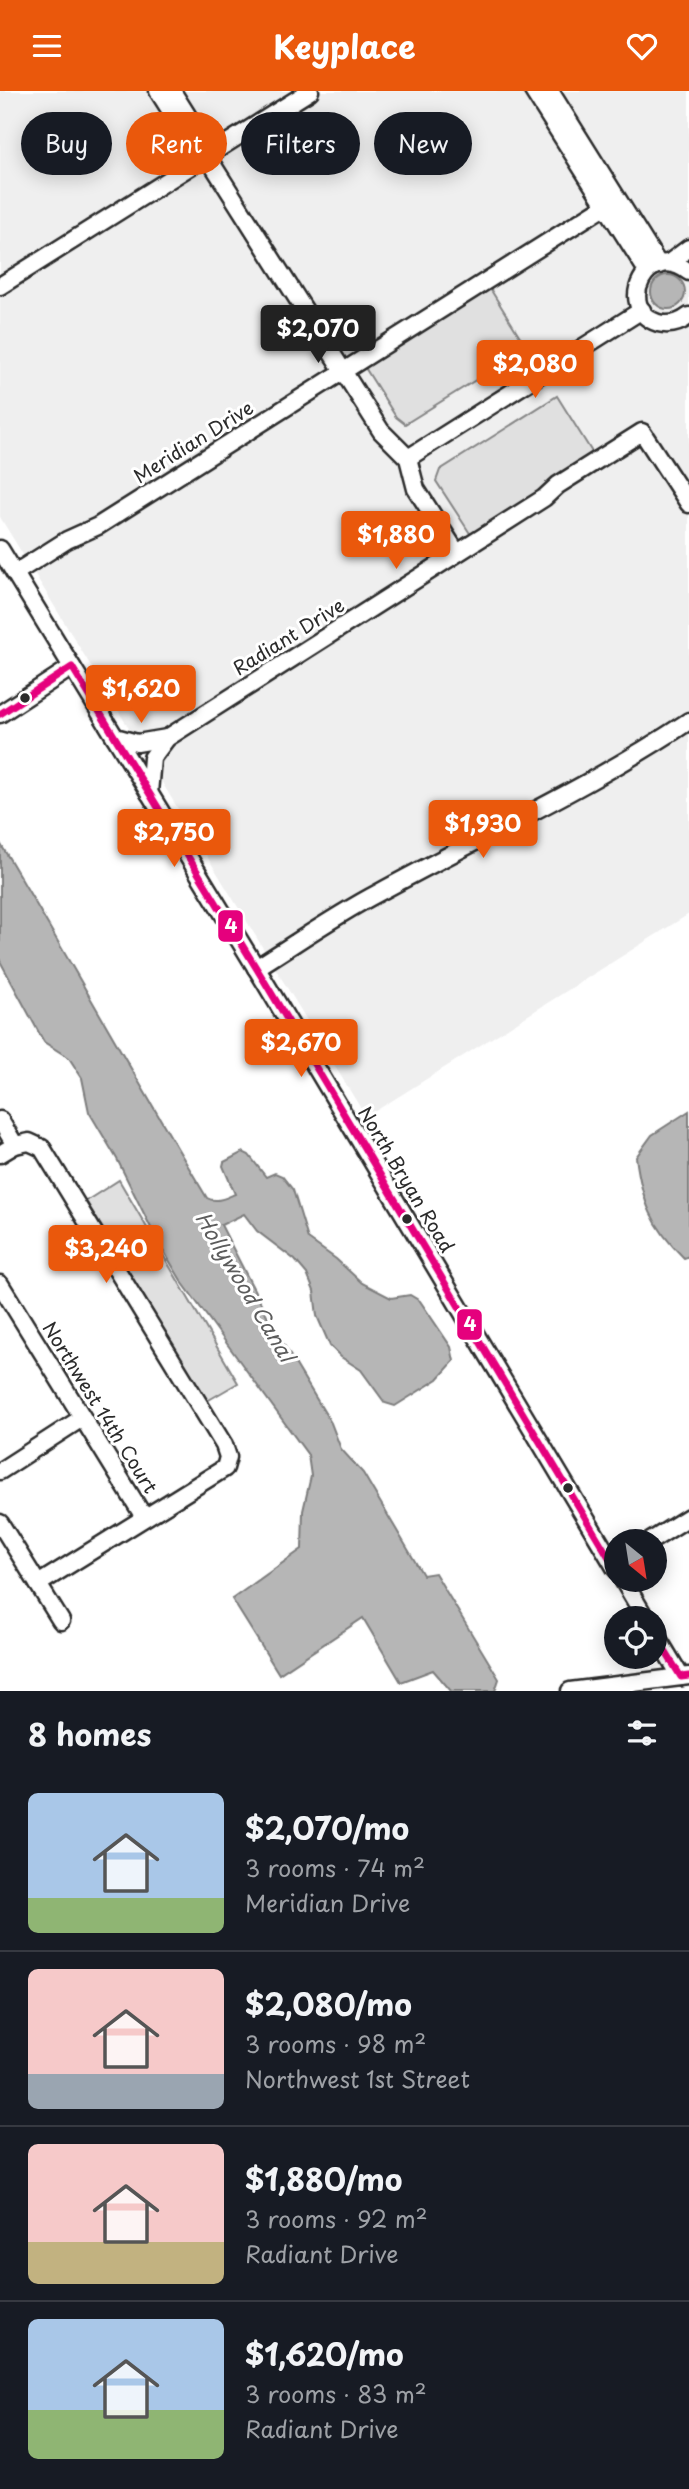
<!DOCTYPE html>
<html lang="en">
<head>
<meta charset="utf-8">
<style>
  body { margin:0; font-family:"Playpen Sans",sans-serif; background:#20242c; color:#f1f3f6; height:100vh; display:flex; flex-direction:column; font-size:26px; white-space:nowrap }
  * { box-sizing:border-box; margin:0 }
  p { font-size:23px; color:#9ea1a6 }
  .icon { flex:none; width:38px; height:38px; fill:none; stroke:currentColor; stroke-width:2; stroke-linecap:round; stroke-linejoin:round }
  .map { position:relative; height:1600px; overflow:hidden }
  .drawer { display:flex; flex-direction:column; background:#171b24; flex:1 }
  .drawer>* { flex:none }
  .guide { position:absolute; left:21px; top:21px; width:648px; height:63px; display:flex; gap:14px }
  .needle { width:46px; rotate:150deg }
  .buttons { position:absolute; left:604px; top:1438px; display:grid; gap:14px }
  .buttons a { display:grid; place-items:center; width:63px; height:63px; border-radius:50%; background:#171b24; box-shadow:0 4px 18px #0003; font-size:35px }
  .price { position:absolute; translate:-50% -60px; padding:0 16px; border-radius:7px; background:#ea580c; color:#fff; font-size:23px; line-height:46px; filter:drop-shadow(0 2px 4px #0008) }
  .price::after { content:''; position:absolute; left:50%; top:42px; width:21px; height:16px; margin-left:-10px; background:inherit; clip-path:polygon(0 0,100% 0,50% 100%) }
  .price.on { background:#222; color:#fff }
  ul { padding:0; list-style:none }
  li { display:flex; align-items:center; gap:21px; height:175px; padding:0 28px }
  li+li { border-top:2px solid #363941 }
  li span { display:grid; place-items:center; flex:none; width:196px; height:140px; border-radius:10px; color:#555 }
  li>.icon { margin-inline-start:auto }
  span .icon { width:84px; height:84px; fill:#fffc; stroke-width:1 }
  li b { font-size:30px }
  h2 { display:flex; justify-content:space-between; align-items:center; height:84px; padding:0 28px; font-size:30px }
  .tag { padding:0 24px; border-radius:32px; background:#171b24; box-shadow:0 4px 18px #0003; font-size:24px; line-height:63px }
  .tag.on { background:#ea580c; color:#fff }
  header { display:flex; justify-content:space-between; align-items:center; height:91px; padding:0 28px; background:#ea580c; color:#fff; font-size:32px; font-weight:700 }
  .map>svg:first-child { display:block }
  .built { fill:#efefef }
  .green { fill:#e0e0e0; stroke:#868686; stroke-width:2 }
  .water { fill:#b6b6b6; stroke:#7e7e7e; stroke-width:2 }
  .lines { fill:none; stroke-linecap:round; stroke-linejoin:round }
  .minor-casing { stroke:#2b2b2b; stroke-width:21 }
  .minor { stroke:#fff; stroke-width:16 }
  .bus-1-casing { stroke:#fff; stroke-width:12 }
  .bus-1 { stroke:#e5007d; stroke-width:7 }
  .bus-dot { fill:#2b2b2b; stroke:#fff; stroke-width:2.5 }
  .labels { text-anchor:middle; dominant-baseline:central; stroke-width:6; stroke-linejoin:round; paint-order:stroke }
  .street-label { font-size:19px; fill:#2b2b2b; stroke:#fff }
  .water-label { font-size:21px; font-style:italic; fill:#5c5c5c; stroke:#fff }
  .line-badge { stroke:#fff; stroke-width:2.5 }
  .badge-label { font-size:19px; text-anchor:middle; font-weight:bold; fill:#fff }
</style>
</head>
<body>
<header><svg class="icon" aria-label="menu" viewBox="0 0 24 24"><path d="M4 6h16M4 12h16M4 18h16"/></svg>Keyplace<svg class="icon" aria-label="heart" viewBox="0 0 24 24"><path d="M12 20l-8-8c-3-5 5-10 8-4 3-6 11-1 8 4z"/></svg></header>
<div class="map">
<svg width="689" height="1600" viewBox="0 0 689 1600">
  <rect width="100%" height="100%" fill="#fff"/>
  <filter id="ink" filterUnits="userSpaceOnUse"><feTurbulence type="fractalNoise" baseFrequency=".0143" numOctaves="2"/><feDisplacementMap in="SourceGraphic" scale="14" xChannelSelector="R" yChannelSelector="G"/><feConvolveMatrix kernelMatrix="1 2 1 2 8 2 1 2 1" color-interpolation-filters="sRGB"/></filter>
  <g filter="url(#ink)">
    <path class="built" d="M 0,0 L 689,0 L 689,823 L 366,1026 L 0,426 Z"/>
    <g class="green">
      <path d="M 489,196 L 527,257 L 405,333 L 396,326 L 364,275 Z"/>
      <path d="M 557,305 L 595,366 L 471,444 L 436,390 L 440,379 Z"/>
      <path d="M 119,1089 L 238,1292 L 207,1310 L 86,1110 Z"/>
    </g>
    <g class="water">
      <circle cx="668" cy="201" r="17"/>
      <path d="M 0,752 C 70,869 136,989 207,1107 C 216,1112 226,1107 235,1103 L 223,1075 L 224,1071 L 243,1061 L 249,1064 L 266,1086 L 275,1082 L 282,1085 L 293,1099 L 308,1148 L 336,1168 L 362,1192 L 391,1207 L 410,1204 L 420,1210 L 451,1256 L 454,1270 L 438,1288 L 395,1315 L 385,1312 L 361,1279 L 341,1266 L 330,1255 L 317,1225 L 314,1200 L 307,1183 L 295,1169 L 257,1140 L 244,1123 L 221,1134 L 273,1236 L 331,1332 L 341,1358 L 363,1382 L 423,1484 L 435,1482 L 499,1588 L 495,1600 L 451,1600 L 433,1579 L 401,1591 L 363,1527 L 279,1583 L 232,1508 L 302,1458 L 303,1420 L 311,1385 L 308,1364 L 182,1191 L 156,1147 L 117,1068 L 89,1021 L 82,987 L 69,967 L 44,951 L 0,870 Z"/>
      <path d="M 689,1020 L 689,1165 L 684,1167 C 652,1136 642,1110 636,1066 L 652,1044 Z"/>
    </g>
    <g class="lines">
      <g class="minor-casing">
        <g id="minor">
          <path d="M 158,0 L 194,57 L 207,65"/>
          <path d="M 172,0 L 204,51 L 207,65 L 381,340 L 408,367 L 416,398 L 457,462"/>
          <path d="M 533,0 L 647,180"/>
          <path d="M 550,0 L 659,174"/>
          <path d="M 669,172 L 689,157"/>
          <path d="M 689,181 C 647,148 614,218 658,232 C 670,235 680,232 689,225"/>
          <path d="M 0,195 L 310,0"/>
          <path d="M 408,367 L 642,219"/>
          <path d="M 0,458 L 263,888 L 616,1478"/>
          <path d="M 15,482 L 67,449 L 98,435 L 605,115"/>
          <path d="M 0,623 L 72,576"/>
          <path d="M 115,646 L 137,652 L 167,647"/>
          <path d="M 149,702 L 152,667 L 167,647 L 544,407 L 558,394 L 642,341 L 689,413"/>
          <path d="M 256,877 C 296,852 336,824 378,802 C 482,745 590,696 689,630"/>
          <path d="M 0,1029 L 15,1054 L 29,1051 L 42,1057 L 224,1354 L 228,1366 L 225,1377 L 38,1493"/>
          <path d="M 0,1063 L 15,1054"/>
          <path d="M 0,1193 L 144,1426"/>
          <path d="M 0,1380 L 82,1327"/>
          <path d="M 0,1432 L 61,1530"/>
          <path d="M 649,1451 L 689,1426"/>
          <path d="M 623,1489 L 646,1528"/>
          <path d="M 654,1541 L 681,1586"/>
          <path d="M 570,1600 L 689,1585"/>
        </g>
      </g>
      <use href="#minor" class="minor"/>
      <g class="bus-1-casing">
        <g id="bus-1">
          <path d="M 0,623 L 72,576 L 263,888 L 616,1478"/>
          <path d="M 654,1542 L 681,1586 L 689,1585"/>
        </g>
      </g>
      <use href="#bus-1" class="bus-1"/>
    </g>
  </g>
  <g class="bus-dot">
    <circle cx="25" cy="607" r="6"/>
    <circle cx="407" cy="1128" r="6"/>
    <circle cx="568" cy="1397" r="6"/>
  </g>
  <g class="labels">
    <g class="street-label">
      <text transform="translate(193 350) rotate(-32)">Meridian Drive</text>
      <text transform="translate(288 545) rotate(-32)">Radiant Drive</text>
      <text transform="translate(407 1088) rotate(59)">North Bryan Road</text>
      <text transform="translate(101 1316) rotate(58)">Northwest 14th Court</text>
    </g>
    <g class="water-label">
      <text transform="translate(246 1195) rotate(59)">Hollywood Canal</text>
    </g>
  </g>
  <g class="line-badge">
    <rect x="217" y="818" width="27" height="34" rx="7" fill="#e5007d"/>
    <rect x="456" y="1217" width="27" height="33" rx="7" fill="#e5007d"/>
  </g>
  <g class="badge-label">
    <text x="231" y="842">4</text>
    <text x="470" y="1240">4</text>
  </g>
</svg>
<div class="buttons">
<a><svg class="needle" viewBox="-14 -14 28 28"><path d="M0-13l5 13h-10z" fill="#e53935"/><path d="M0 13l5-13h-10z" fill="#9ea1a6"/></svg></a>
<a><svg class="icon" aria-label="locate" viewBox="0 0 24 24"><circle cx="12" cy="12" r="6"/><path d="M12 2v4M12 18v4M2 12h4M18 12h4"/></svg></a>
</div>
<b class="price on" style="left:318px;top:274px">$2,070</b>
<b class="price" style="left:535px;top:309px">$2,080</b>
<b class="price" style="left:396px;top:480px">$1,880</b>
<b class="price" style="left:141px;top:634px">$1,620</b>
<b class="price" style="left:483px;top:769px">$1,930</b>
<b class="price" style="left:174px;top:778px">$2,750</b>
<b class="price" style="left:301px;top:988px">$2,670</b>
<b class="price" style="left:106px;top:1194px">$3,240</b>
<div class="guide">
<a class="tag">Buy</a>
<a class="tag on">Rent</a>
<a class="tag">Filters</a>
<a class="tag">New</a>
</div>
</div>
<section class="drawer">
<h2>8 homes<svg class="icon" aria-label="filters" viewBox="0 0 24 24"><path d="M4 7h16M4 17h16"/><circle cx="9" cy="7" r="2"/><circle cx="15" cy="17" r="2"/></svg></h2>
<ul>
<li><span style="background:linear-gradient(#a9c7e8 75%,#8fb573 0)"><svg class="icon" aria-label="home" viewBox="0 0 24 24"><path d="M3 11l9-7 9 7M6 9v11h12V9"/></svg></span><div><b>$2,070/mo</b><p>3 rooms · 74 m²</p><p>Meridian Drive</p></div></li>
<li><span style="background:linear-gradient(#f6c9c9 75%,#9aa5b1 0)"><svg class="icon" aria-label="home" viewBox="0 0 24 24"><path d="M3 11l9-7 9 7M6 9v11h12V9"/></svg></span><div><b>$2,080/mo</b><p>3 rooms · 98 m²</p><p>Northwest 1st Street</p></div></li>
<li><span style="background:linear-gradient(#f6c9c9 70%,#c2b280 0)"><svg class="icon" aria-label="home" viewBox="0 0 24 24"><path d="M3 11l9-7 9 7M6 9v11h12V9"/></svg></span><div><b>$1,880/mo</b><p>3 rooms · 92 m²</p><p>Radiant Drive</p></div></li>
<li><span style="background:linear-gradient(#a9c7e8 65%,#8fb573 0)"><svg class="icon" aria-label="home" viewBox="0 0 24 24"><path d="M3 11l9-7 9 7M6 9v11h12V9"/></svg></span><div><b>$1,620/mo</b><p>3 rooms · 83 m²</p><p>Radiant Drive</p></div></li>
</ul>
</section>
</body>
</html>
